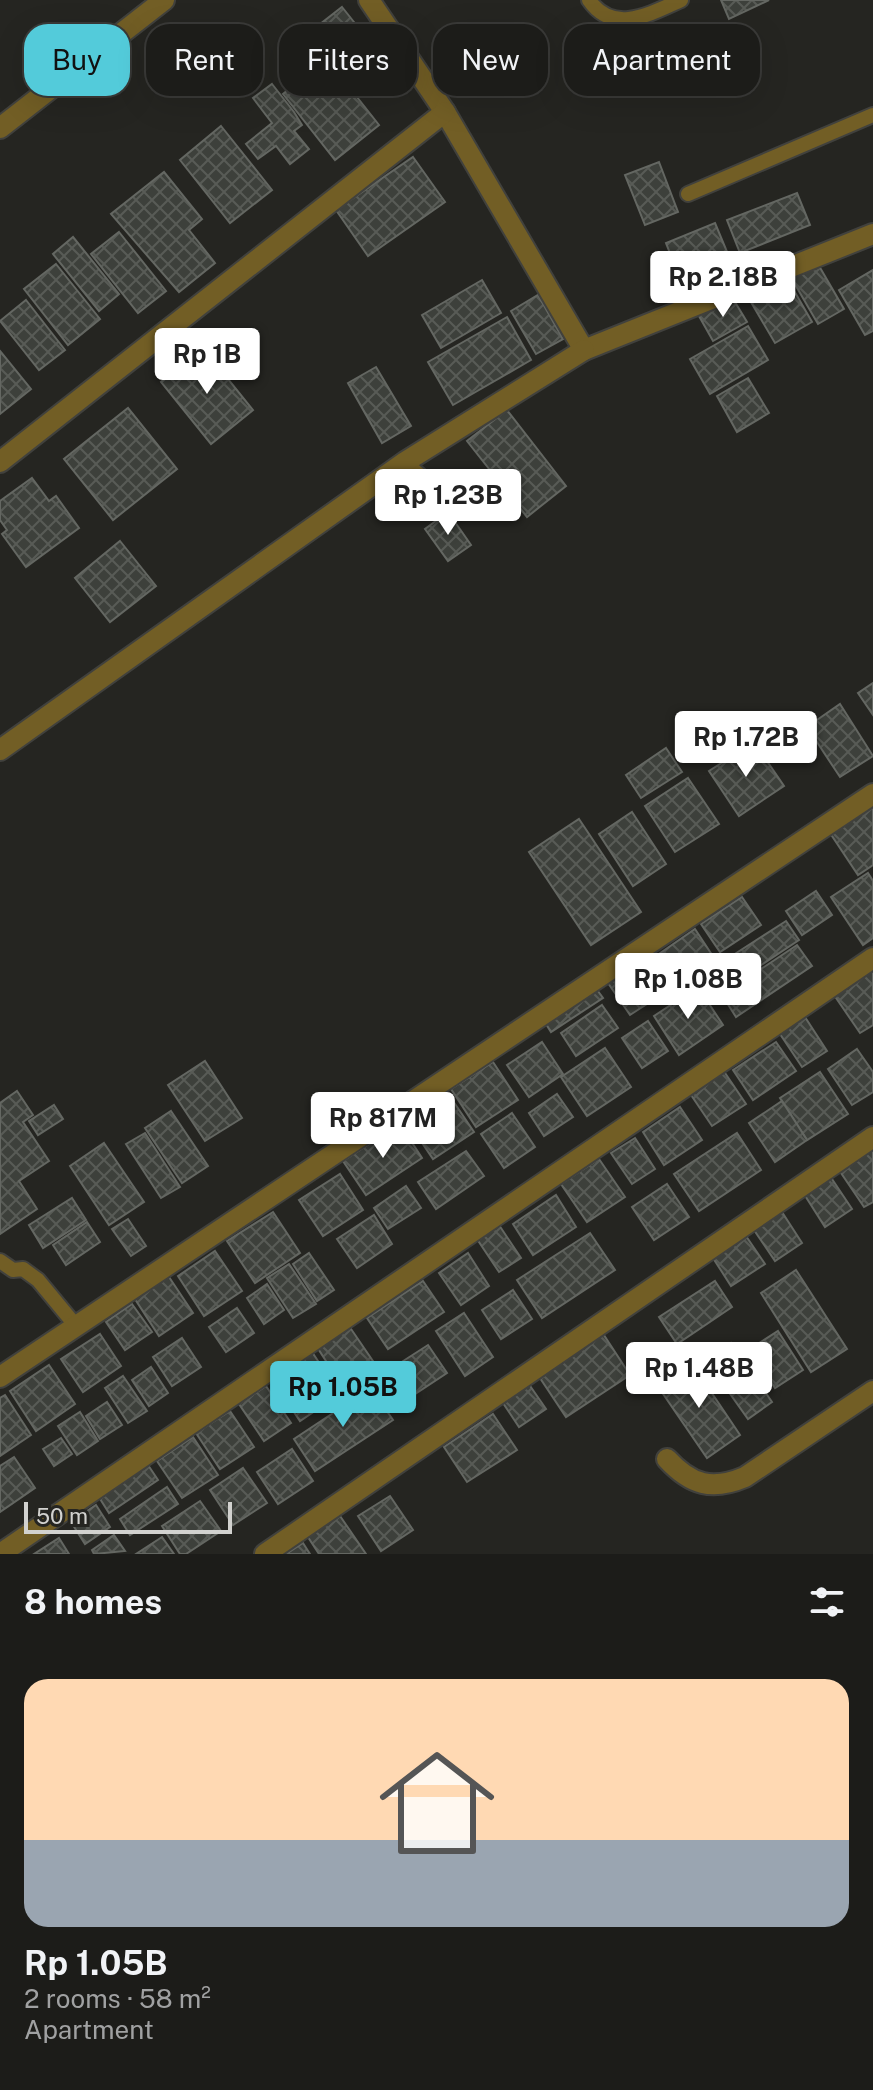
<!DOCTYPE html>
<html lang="en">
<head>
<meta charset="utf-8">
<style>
  body { margin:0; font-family:"Public Sans",sans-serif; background:#252522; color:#f1f3f6; height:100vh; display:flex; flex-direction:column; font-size:30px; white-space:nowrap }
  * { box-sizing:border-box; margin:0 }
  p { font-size:26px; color:#a0a1a2 }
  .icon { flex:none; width:44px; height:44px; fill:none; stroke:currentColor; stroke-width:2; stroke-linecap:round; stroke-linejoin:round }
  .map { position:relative; height:1554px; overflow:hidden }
  .side { display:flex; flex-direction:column; background:#1c1c19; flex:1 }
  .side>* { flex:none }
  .top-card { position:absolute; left:24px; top:24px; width:826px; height:72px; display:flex; gap:16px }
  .scale { position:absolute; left:24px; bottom:20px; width:208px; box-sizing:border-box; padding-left:8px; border:4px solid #d2d2cf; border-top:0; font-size:22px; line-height:28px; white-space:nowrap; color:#d2d2cf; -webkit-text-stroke:6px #252521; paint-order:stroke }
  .price { position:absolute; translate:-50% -68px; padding:0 18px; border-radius:8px; background:#fff; color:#222; font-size:26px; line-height:52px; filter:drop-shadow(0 2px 4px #0008) }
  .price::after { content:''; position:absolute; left:50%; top:48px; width:24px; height:18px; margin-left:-12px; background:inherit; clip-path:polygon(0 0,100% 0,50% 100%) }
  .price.on { background:#53cbda; color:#111 }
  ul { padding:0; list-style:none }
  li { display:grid; align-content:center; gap:16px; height:424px; padding:0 24px }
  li+li { border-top:2px solid #3a3a38 }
  li span { display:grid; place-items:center; height:248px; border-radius:24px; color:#555 }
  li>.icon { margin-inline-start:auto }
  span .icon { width:144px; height:144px; fill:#fffc; stroke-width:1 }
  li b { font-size:34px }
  h2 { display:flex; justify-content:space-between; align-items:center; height:96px; padding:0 24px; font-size:34px }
  .chip { padding:0 28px; border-radius:24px; background:#1c1c19; box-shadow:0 8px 32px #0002,0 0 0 2px #3a3a38; font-size:28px; line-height:72px }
  .chip.on { background:#53cbda; color:#111 }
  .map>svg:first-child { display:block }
  .building { fill:url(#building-cross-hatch); stroke:#646762; stroke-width:2 }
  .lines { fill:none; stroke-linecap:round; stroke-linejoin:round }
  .lane-casing { stroke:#41413d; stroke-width:18 }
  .street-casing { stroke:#41413d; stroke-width:24 }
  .lane { stroke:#725e25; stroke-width:14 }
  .street { stroke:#725e25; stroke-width:20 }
</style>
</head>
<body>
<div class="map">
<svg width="873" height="1554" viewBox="0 0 873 1554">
  <defs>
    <pattern id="building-cross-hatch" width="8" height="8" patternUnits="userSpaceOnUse" patternTransform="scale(2)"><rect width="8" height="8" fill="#3d403b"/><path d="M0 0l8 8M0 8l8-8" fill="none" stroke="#585b56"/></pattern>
  </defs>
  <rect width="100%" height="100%" fill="#252521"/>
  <g class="building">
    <path d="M 721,0 L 769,0 L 729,19 Z"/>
    <path d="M 342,7 L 381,56 L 350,81 L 310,32 Z"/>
    <path d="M 327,59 L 379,125 L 335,160 L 283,94 Z"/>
    <path d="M 272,84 L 294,112 L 302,125 L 294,131 L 309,149 L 290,164 L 276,146 L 258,159 L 246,144 L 272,123 L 253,98 Z"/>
    <path d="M 221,126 L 272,190 L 230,223 L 180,160 Z"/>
    <path d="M 413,157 L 445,202 L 368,256 L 336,210 Z"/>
    <path d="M 659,162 L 678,212 L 645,225 L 625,175 Z"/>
    <path d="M 164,172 L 202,219 L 189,230 L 215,263 L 179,292 L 111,214 Z"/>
    <path d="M 797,193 L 810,225 L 740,253 L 727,220 Z"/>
    <path d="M 715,223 L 730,259 L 680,279 L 666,243 Z"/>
    <path d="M 119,232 L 166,291 L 138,313 L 91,254 Z"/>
    <path d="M 73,237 L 119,294 L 99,311 L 53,254 Z"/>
    <path d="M 815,259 L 844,309 L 818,324 L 789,274 Z"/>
    <path d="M 56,264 L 100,319 L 68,345 L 24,289 Z"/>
    <path d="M 873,270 L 873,331 L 865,335 L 839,290 Z"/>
    <path d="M 785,275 L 812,322 L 775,343 L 748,297 Z"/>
    <path d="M 482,280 L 501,313 L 441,348 L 422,315 Z"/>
    <path d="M 538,295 L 563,339 L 536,354 L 511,311 Z"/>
    <path d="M 732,297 L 747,322 L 713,341 L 699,316 Z"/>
    <path d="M 26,300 L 65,350 L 39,370 L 0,321 Z"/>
    <path d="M 507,317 L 531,360 L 453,405 L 428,362 Z"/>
    <path d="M 748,326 L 768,360 L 710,394 L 690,359 Z"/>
    <path d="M 203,348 L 253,410 L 211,444 L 161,382 Z"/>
    <path d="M 0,351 L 31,389 L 0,414 Z"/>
    <path d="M 376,367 L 411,426 L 382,443 L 348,383 Z"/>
    <path d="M 748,378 L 769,413 L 737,432 L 717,396 Z"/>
    <path d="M 128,408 L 177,469 L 113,520 L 64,459 Z"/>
    <path d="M 507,410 L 566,486 L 527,517 L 467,441 Z"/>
    <path d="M 32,478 L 49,501 L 56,496 L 79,528 L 26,567 L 2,534 L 7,530 L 0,520 L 0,501 Z"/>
    <path d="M 448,512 L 471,545 L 448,561 L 425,529 Z"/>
    <path d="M 120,541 L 156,586 L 110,622 L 75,578 Z"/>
    <path d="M 873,683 L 873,715 L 858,693 Z"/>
    <path d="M 840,704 L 873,756 L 840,777 L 807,727 Z"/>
    <path d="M 754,742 L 784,786 L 739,816 L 709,771 Z"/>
    <path d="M 666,748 L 682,772 L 641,798 L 626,775 Z"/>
    <path d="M 688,778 L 719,824 L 675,852 L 645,806 Z"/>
    <path d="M 873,800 L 873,865 L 858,875 L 828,830 Z"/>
    <path d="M 632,812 L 666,864 L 633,886 L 599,834 Z"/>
    <path d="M 579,819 L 641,912 L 591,945 L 529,852 Z"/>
    <path d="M 868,873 L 873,881 L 873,938 L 863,945 L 831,897 Z"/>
    <path d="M 816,891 L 832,915 L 802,935 L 786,911 Z"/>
    <path d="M 742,897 L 761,925 L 720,952 L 701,924 Z"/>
    <path d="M 786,921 L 799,940 L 740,979 L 727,959 Z"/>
    <path d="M 695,929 L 718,964 L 678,991 L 656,956 Z"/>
    <path d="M 797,945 L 812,966 L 736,1017 L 722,995 Z"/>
    <path d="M 642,960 L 664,993 L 630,1015 L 608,983 Z"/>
    <path d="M 873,965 L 873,1025 L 860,1033 L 832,992 Z"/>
    <path d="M 592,983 L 603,998 L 551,1032 L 541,1016 Z"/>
    <path d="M 698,987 L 723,1025 L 679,1055 L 654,1016 Z"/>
    <path d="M 602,1005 L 618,1028 L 576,1056 L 561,1033 Z"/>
    <path d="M 803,1014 L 827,1051 L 802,1067 L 778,1031 Z"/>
    <path d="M 648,1021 L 668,1051 L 642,1068 L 622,1038 Z"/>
    <path d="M 542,1042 L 563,1074 L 529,1097 L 507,1065 Z"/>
    <path d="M 776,1042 L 796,1071 L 753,1100 L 733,1070 Z"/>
    <path d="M 605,1048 L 631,1087 L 587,1116 L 561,1077 Z"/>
    <path d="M 857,1049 L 873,1072 L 873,1092 L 852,1105 L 828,1069 Z"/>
    <path d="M 205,1061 L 242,1118 L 205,1141 L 168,1085 Z"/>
    <path d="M 493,1062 L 518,1100 L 476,1127 L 451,1089 Z"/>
    <path d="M 721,1067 L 746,1104 L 712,1126 L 687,1089 Z"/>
    <path d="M 820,1072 L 848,1114 L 807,1140 L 780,1098 Z"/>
    <path d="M 17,1091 L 33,1115 L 23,1122 L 49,1161 L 19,1181 L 37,1209 L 0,1234 L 0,1103 Z"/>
    <path d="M 557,1094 L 573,1117 L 544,1136 L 529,1113 Z"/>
    <path d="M 449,1095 L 474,1132 L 433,1159 L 408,1122 Z"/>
    <path d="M 782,1101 L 807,1140 L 775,1162 L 749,1123 Z"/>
    <path d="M 54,1105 L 63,1119 L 38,1135 L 29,1121 Z"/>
    <path d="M 680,1107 L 702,1140 L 664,1165 L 643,1132 Z"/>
    <path d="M 171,1111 L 208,1166 L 182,1183 L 145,1128 Z"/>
    <path d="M 512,1113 L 535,1147 L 504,1168 L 481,1134 Z"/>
    <path d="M 400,1124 L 422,1158 L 366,1195 L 343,1161 Z"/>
    <path d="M 145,1133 L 180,1187 L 161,1198 L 126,1144 Z"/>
    <path d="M 737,1133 L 761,1170 L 699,1211 L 674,1174 Z"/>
    <path d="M 635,1138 L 655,1169 L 632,1184 L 611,1153 Z"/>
    <path d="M 104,1143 L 144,1202 L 109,1225 L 70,1166 Z"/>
    <path d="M 873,1144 L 873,1202 L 864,1207 L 837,1167 Z"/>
    <path d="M 466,1151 L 484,1176 L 436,1209 L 418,1182 Z"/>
    <path d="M 599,1159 L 625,1197 L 587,1222 L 561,1184 Z"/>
    <path d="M 340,1174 L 363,1210 L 323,1236 L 299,1200 Z"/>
    <path d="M 830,1176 L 852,1209 L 825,1227 L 804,1194 Z"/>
    <path d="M 667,1184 L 689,1217 L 654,1240 L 632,1207 Z"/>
    <path d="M 406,1186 L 421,1208 L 388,1229 L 374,1208 Z"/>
    <path d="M 556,1195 L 576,1227 L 533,1255 L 513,1224 Z"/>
    <path d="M 72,1198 L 86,1220 L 43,1248 L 29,1225 Z"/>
    <path d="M 273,1212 L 300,1253 L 255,1283 L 227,1241 Z"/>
    <path d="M 782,1212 L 802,1243 L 775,1261 L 754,1230 Z"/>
    <path d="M 374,1215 L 392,1244 L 357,1268 L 337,1239 Z"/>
    <path d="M 128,1219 L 146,1246 L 131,1256 L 112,1229 Z"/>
    <path d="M 87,1222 L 100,1242 L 66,1265 L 53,1245 Z"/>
    <path d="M 499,1225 L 521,1258 L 499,1272 L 477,1239 Z"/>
    <path d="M 590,1233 L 615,1270 L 542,1318 L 517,1280 Z"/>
    <path d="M 746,1236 L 765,1264 L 731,1286 L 713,1258 Z"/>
    <path d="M 215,1251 L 242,1291 L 204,1316 L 178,1276 Z"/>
    <path d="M 309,1253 L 334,1290 L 317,1301 L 293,1264 Z"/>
    <path d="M 468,1253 L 489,1286 L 461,1305 L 439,1273 Z"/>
    <path d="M 289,1264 L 316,1304 L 293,1318 L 267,1278 Z"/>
    <path d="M 796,1270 L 847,1349 L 811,1372 L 761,1293 Z"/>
    <path d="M 167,1274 L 193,1313 L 159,1336 L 133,1296 Z"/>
    <path d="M 423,1281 L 444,1312 L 388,1349 L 367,1318 Z"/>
    <path d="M 715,1281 L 732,1307 L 677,1344 L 659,1317 Z"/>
    <path d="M 267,1284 L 284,1310 L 264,1324 L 247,1298 Z"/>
    <path d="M 513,1290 L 532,1319 L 501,1339 L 482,1310 Z"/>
    <path d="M 132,1304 L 152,1332 L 125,1350 L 106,1322 Z"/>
    <path d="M 237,1308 L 254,1333 L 226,1352 L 209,1327 Z"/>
    <path d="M 464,1313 L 493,1357 L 465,1376 L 436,1331 Z"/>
    <path d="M 349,1326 L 377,1367 L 344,1389 L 317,1347 Z"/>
    <path d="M 600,1329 L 630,1375 L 566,1417 L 536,1372 Z"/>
    <path d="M 778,1331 L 803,1370 L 775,1388 L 750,1349 Z"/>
    <path d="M 100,1334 L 121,1366 L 83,1392 L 61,1359 Z"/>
    <path d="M 182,1338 L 201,1367 L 172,1386 L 153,1357 Z"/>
    <path d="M 731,1343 L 772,1402 L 748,1419 L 706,1360 Z"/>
    <path d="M 428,1345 L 447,1373 L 415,1394 L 397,1365 Z"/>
    <path d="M 308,1346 L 340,1394 L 300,1421 L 267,1372 Z"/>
    <path d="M 691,1362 L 740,1435 L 707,1458 L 657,1385 Z"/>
    <path d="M 49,1365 L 75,1404 L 36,1431 L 10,1391 Z"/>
    <path d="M 151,1367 L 168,1393 L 149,1406 L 132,1380 Z"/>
    <path d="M 123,1376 L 147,1411 L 128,1423 L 105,1388 Z"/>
    <path d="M 526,1380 L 546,1409 L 519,1427 L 499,1397 Z"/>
    <path d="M 266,1386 L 291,1423 L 264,1441 L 239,1404 Z"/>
    <path d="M 371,1388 L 393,1420 L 315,1471 L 294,1439 Z"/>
    <path d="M 5,1395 L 31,1435 L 0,1456 L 0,1398 Z"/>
    <path d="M 107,1402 L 122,1425 L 100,1439 L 86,1416 Z"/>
    <path d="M 230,1411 L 254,1447 L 220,1469 L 196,1433 Z"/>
    <path d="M 80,1412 L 98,1441 L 77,1455 L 58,1426 Z"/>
    <path d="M 493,1414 L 517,1450 L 467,1482 L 444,1447 Z"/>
    <path d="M 193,1437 L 218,1475 L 182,1498 L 157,1461 Z"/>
    <path d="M 61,1438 L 72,1454 L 54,1466 L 43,1449 Z"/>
    <path d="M 292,1449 L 313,1481 L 278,1504 L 257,1472 Z"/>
    <path d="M 14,1457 L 35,1488 L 0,1512 L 0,1466 Z"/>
    <path d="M 146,1462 L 158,1480 L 109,1513 L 97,1494 Z"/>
    <path d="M 243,1468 L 267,1503 L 233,1525 L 210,1490 Z"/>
    <path d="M 167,1487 L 178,1504 L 130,1535 L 120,1519 Z"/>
    <path d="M 390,1496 L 413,1530 L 381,1551 L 358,1516 Z"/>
    <path d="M 200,1501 L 221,1531 L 186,1554 L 180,1554 L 162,1526 Z"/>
    <path d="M 96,1505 L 110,1527 L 85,1544 L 71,1522 Z"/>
    <path d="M 338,1513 L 366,1554 L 319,1554 L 306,1534 Z"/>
    <path d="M 114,1535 L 125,1551 L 94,1554 L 92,1550 Z"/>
    <path d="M 162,1537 L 174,1554 L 136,1554 Z"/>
    <path d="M 59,1538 L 69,1554 L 34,1554 Z"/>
    <path d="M 303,1543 L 310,1554 L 286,1554 Z"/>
  </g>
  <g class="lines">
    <g class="lane-casing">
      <g id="lane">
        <path d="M 589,0 C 613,35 650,14 681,0"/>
        <path d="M 688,194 L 873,115"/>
        <path d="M 405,462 L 444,497 L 480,506"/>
        <path d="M 0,1261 L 13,1270 L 23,1269 L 38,1280 L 76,1326"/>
      </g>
    </g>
    <g class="street-casing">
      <g id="street">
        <path d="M 369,0 L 445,112 L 584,350 L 873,234"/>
        <path d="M 0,128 L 164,0"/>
        <path d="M 0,462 L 445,112"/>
        <path d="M 0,750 L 405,462 L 584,350"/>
        <path d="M 0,1377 L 873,794"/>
        <path d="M 667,1459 C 691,1485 712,1491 745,1477 L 873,1391"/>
        <path d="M 0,1554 L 873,958"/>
        <path d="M 265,1554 L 873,1137"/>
      </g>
    </g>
    <use href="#lane" class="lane"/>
    <use href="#street" class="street"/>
  </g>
</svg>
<div class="scale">50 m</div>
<b class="price" style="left:723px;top:319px">Rp 2.18B</b>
<b class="price" style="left:207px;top:396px">Rp 1B</b>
<b class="price" style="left:448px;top:537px">Rp 1.23B</b>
<b class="price" style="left:746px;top:779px">Rp 1.72B</b>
<b class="price" style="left:688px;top:1021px">Rp 1.08B</b>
<b class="price" style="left:383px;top:1160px">Rp 817M</b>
<b class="price" style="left:699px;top:1410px">Rp 1.48B</b>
<b class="price on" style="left:343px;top:1429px">Rp 1.05B</b>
<div class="top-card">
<a class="chip on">Buy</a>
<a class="chip">Rent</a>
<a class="chip">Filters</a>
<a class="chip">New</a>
<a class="chip">Apartment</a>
</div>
</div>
<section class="side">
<h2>8 homes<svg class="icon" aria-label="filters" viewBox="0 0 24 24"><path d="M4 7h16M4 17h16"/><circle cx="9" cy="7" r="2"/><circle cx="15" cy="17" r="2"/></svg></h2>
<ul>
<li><span style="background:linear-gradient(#ffd9b3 65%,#9aa5b1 0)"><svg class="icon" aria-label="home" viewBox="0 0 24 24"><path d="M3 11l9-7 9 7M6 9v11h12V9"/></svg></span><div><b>Rp 1.05B</b><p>2 rooms · 58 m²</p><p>Apartment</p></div></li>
</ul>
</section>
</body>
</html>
